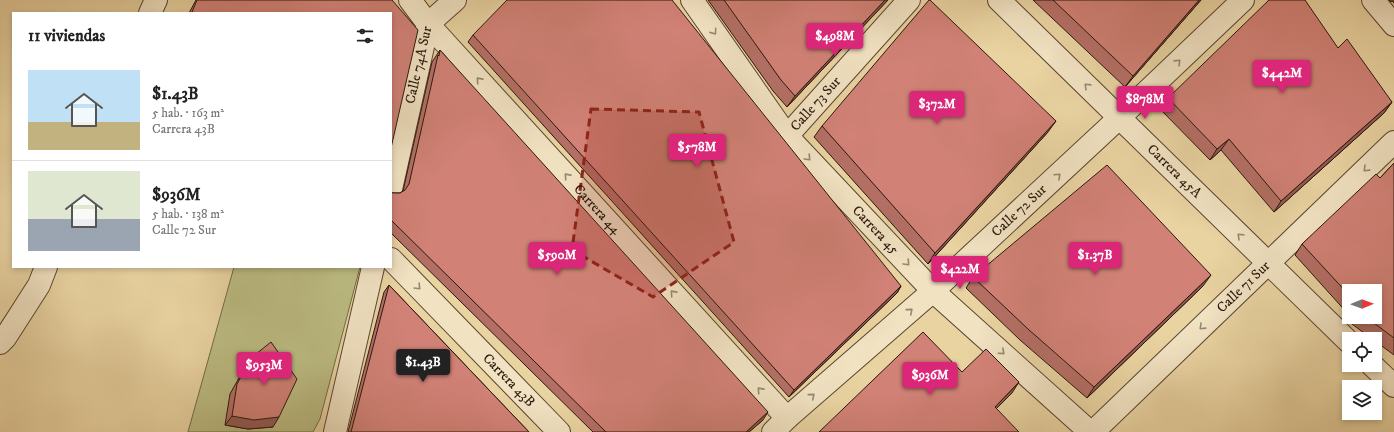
<!DOCTYPE html>
<html lang="es">
<head>
<meta charset="utf-8">
<style>
  body { margin:0; font-family:"IM FELL DW Pica",serif; background:#f2f2f2; color:#222; height:100vh; display:flex; flex-direction:column; font-size:15px; white-space:nowrap }
  * { box-sizing:border-box; margin:0 }
  p { font-size:13px; color:#767676 }
  .icon { flex:none; width:22px; height:22px; fill:none; stroke:currentColor; stroke-width:2; stroke-linecap:round; stroke-linejoin:round }
  .map { position:relative; flex:1; overflow:hidden }
  .drawer { position:absolute; left:12px; top:12px; width:380px; height:256px; display:flex; flex-direction:column; background:#fff; border-radius:0px; box-shadow:0 2px 6px #0003 }
  .drawer>* { flex:none }
  .needle { width:26px; rotate:89deg }
  .fabs { position:absolute; left:1342px; top:284px; display:grid; gap:8px }
  .fabs a { display:grid; place-items:center; width:40px; height:40px; border-radius:0px; background:#fff; box-shadow:0 2px 6px #0003; font-size:20px }
  .price { position:absolute; translate:-50% -34px; padding:0 9px; border-radius:4px; background:#db2777; color:#fff; font-size:13px; line-height:26px; filter:drop-shadow(0 1px 2px #0008) }
  .price::after { content:''; position:absolute; left:50%; top:24px; width:12px; height:9px; margin-left:-6px; background:inherit; clip-path:polygon(0 0,100% 0,50% 100%) }
  .price.selected { background:#222; color:#fff }
  ul { padding:0; list-style:none }
  li { display:flex; align-items:center; gap:12px; height:100px; padding:0 16px }
  li+li { border-top:1px solid #e0e0e0 }
  li span { display:grid; place-items:center; flex:none; width:112px; height:80px; border-radius:0px; color:#555 }
  li>.icon { margin-inline-start:auto }
  span .icon { width:48px; height:48px; fill:#fffc; stroke-width:1 }
  li b { font-size:17px }
  h2 { display:flex; justify-content:space-between; align-items:center; height:48px; padding:0 16px; font-size:17px }
  .map>svg:first-child { display:block }
  .green { fill:#bbbb81; stroke:#726948 }
  .lines { fill:none; stroke-linecap:round; stroke-linejoin:round }
  .minor-casing { stroke:#5a4633; stroke-width:24 }
  .tertiary-casing { stroke:#5a4633; stroke-width:24 }
  .minor { stroke:#f1e2c2; stroke-width:22 }
  .tertiary { stroke:#f1e2c2; stroke-width:22 }
  .wall { fill:#b46f65; stroke:#2a170e }
  .shaded-wall { fill:#925a53; stroke:#2a170e }
  .building { fill:#d18176; stroke:#2a170e }
  .oneway { stroke:#978771 }
  .marked { fill:#8f2418; fill-opacity:0.2; stroke:#8f2418; stroke-width:3; stroke-dasharray:8 5; stroke-linejoin:round }
  .labels { text-anchor:middle; dominant-baseline:central; stroke-width:3; stroke-linejoin:round; paint-order:stroke }
  .street-label { font-size:14px; fill:#2a170e; stroke:#f1e2c2 }
</style>
</head>
<body>
<div class="map">
<svg width="1394" height="432" viewBox="0 0 1394 432">
  <rect width="100%" height="100%" fill="#e9d3a1"/>
  <filter id="stains"><feTurbulence type="fractalNoise" baseFrequency=".005" numOctaves="4"/><feColorMatrix values="0 0 0 0 .2 0 0 0 0 .09 0 0 0 0 .02 0 0 0 .5 -.17"/></filter>
  <radialGradient id="worn" r=".72"><stop offset=".6" stop-color="#630" stop-opacity="0"/><stop offset="1" stop-color="#630" stop-opacity=".3"/></radialGradient>
  <path class="green" d="M 234,267 L 360,267 L 320,419 L 313,432 L 188,432 Z"/>
  <g class="lines">
    <g class="minor-casing">
      <g id="minor">
        <path id="s1" d="M 410,0 L 428,24 L 787,418"/>
        <path id="s2" d="M 692,0 L 787,136 L 933,291 L 1090,432"/>
        <path id="s3" d="M 999,0 L 1349,342"/>
        <path d="M 1373,0 L 1394,25"/>
        <path id="s4" d="M 787,136 L 909,0"/>
        <path id="s5" d="M 391,189 L 428,24 L 455,0"/>
        <path id="s6" d="M 391,259 L 559,432"/>
        <path d="M 1372,365 L 1394,386"/>
        <path d="M 335,432 L 373,267"/>
        <path id="s7" d="M 773,432 L 787,418 L 933,291 L 1119,118 L 1243,0"/>
        <path id="s8" d="M 1093,432 L 1394,142"/>
      </g>
    </g>
    <g class="tertiary-casing">
      <g id="tertiary">
        <path d="M 150,13 L 156,0"/>
        <path d="M 0,343 L 5,338 L 39,285 L 46,267"/>
      </g>
    </g>
    <use href="#minor" class="minor"/>
    <use href="#tertiary" class="tertiary"/>
  </g>
  <g class="wall">
    <path d="M 196,0 L 392,0 L 391,13 L 189,13 Z"/>
    <path d="M 708,0 L 888,0 L 787,107 L 773,91 Z"/>
    <path d="M 1033,0 L 1201,0 L 1125,87 Z"/>
    <path d="M 1389,0 L 1394,0 L 1394,3 L 1392,1 L 1391,2 Z"/>
    <path d="M 473,35 L 901,286 L 897,293 L 789,397 L 468,42 Z"/>
    <path d="M 1338,48 L 1392,102 L 1384,113 L 1274,212 L 1221,150 L 1210,160 L 1161,110 L 1168,98 Z"/>
    <path d="M 440,50 L 763,420 L 749,432 L 593,432 L 391,233 L 391,192 L 393,193 L 400,193 L 403,191 L 432,62 Z"/>
    <path d="M 822,126 L 1048,132 L 928,264 L 814,137 Z"/>
    <path d="M 1394,163 L 1394,355 L 1375,341 L 1375,339 L 1372,339 L 1352,324 L 1354,321 L 1351,317 L 1375,317 L 1349,291 L 1349,315 L 1295,255 L 1302,244 L 1380,178 Z"/>
    <path d="M 973,277 L 1203,286 L 1087,398 L 1020,340 L 966,288 Z"/>
    <path d="M 389,285 L 529,432 L 348,432 L 384,292 Z"/>
    <path d="M 251,358 L 273,427 L 248,429 L 225,425 L 230,394 L 245,367 Z"/>
  </g>
  <g class="shaded-wall">
    <path d="M 885,0 L 888,0 L 787,107 L 795,96 Z"/>
    <path d="M 1199,0 L 1201,0 L 1125,87 L 1133,76 Z"/>
    <path d="M 1392,102 L 1384,113 L 1274,212 L 1281,201 Z"/>
    <path d="M 1056,121 L 1048,132 L 928,264 L 935,253 Z"/>
    <path d="M 1229,139 L 1221,150 L 1210,160 L 1217,149 Z"/>
    <path d="M 1211,275 L 1203,286 L 1087,398 L 1094,387 Z"/>
    <path d="M 901,286 L 897,293 L 789,397 L 794,390 Z"/>
    <path d="M 1019,382 L 1012,393 L 987,418 L 995,407 Z"/>
    <path d="M 768,412 L 763,420 L 749,432 L 746,432 Z"/>
    <path d="M 232,416 L 279,417 L 273,427 L 248,429 L 225,425 Z"/>
  </g>
  <g class="building">
    <path d="M 197,0 L 392,0 L 418,30 L 391,148 L 391,13 L 196,13 L 192,12 Z"/>
    <path d="M 507,0 L 672,0 L 901,286 L 794,390 L 473,35 Z"/>
    <path d="M 724,0 L 885,0 L 795,96 L 781,80 Z"/>
    <path d="M 929,0 L 930,0 L 1056,121 L 935,253 L 822,126 Z"/>
    <path d="M 1053,0 L 1199,0 L 1133,76 Z"/>
    <path d="M 1269,0 L 1305,0 L 1338,48 L 1347,39 L 1392,102 L 1281,201 L 1229,139 L 1217,149 L 1168,98 Z"/>
    <path d="M 440,50 L 768,412 L 746,432 L 606,432 L 391,220 L 391,192 L 393,193 L 400,193 L 405,190 L 409,184 L 438,55 L 439,56 Z"/>
    <path d="M 1394,163 L 1394,338 L 1366,317 L 1375,317 L 1375,291 L 1349,291 L 1349,295 L 1302,244 L 1376,174 L 1380,178 Z"/>
    <path d="M 1107,165 L 1211,275 L 1094,387 L 1028,329 L 973,277 Z"/>
    <path d="M 389,285 L 529,432 L 351,432 Z"/>
    <path d="M 923,332 L 962,372 L 986,349 L 1019,382 L 995,407 L 1019,432 L 819,432 Z"/>
    <path d="M 271,342 L 297,379 L 279,417 L 254,420 L 232,416 L 237,384 L 251,358 Z"/>
  </g>
  <defs><path id="oneway-chevron" d="M-2-3.5L2.5 0L-2 3.5" fill="none" stroke-width="1.6" stroke-linecap="round" stroke-linejoin="round"/></defs>
  <g class="oneway">
    <use href="#oneway-chevron" transform="translate(714 32) rotate(55)"/>
    <use href="#oneway-chevron" transform="translate(1178 62) rotate(-44)"/>
    <use href="#oneway-chevron" transform="translate(479 80) rotate(-132)"/>
    <use href="#oneway-chevron" transform="translate(1087 86) rotate(-136)"/>
    <use href="#oneway-chevron" transform="translate(808 158) rotate(47)"/>
    <use href="#oneway-chevron" transform="translate(1366 169) rotate(136)"/>
    <use href="#oneway-chevron" transform="translate(567 176) rotate(-132)"/>
    <use href="#oneway-chevron" transform="translate(1058 176) rotate(-43)"/>
    <use href="#oneway-chevron" transform="translate(1240 236) rotate(-136)"/>
    <use href="#oneway-chevron" transform="translate(907 263) rotate(47)"/>
    <use href="#oneway-chevron" transform="translate(418 287) rotate(46)"/>
    <use href="#oneway-chevron" transform="translate(673 293) rotate(-132)"/>
    <use href="#oneway-chevron" transform="translate(910 311) rotate(-41)"/>
    <use href="#oneway-chevron" transform="translate(1202 327) rotate(136)"/>
    <use href="#oneway-chevron" transform="translate(1002 352) rotate(42)"/>
    <use href="#oneway-chevron" transform="translate(760 390) rotate(-132)"/>
    <use href="#oneway-chevron" transform="translate(812 396) rotate(-41)"/>
  </g>
  <path class="marked" d="M 591,109 L 699,112 L 734,242 L 653,297 L 572,250 Z"/>
  <g class="labels">
    <g class="street-label">
      <text stroke="none"><textPath href="#s5" startOffset="127">Calle 74A Sur</textPath></text>
      <text stroke="none"><textPath href="#s4" startOffset="43">Calle 73 Sur</textPath></text>
      <text stroke="none"><textPath href="#s3" startOffset="245">Carrera 45A</textPath></text>
      <text stroke="none"><textPath href="#s1" startOffset="281">Carrera 44</textPath></text>
      <text stroke="none"><textPath href="#s7" startOffset="331">Calle 72 Sur</textPath></text>
      <text stroke="none"><textPath href="#s2" startOffset="295">Carrera 45</textPath></text>
      <text stroke="none"><textPath href="#s8" startOffset="209">Calle 71 Sur</textPath></text>
      <text stroke="none"><textPath href="#s6" startOffset="169">Carrera 43B</textPath></text>
    </g>
  </g>
  <rect width="100%" height="100%" filter="url(#stains)"/>
  <rect width="100%" height="100%" fill="url(#worn)"/>
</svg>
<div class="fabs">
<a><svg class="needle" viewBox="-14 -14 28 28"><path d="M0-13l5 13h-10z" fill="#e53935"/><path d="M0 13l5-13h-10z" fill="#767676"/></svg></a>
<a><svg class="icon" aria-label="locate" viewBox="0 0 24 24"><circle cx="12" cy="12" r="6"/><path d="M12 2v4M12 18v4M2 12h4M18 12h4"/></svg></a>
<a><svg class="icon" aria-label="layers" viewBox="0 0 24 24"><path d="M12 4l9 5-9 5-9-5zM3 14l9 5 9-5"/></svg></a>
</div>
<b class="price" style="left:835px;top:57px">$498M</b>
<b class="price" style="left:1282px;top:94px">$442M</b>
<b class="price" style="left:1145px;top:120px">$878M</b>
<b class="price" style="left:937px;top:125px">$372M</b>
<b class="price" style="left:697px;top:168px">$578M</b>
<b class="price" style="left:557px;top:276px">$590M</b>
<b class="price" style="left:1095px;top:276px">$1.37B</b>
<b class="price" style="left:960px;top:290px">$422M</b>
<b class="price selected" style="left:423px;top:383px">$1.43B</b>
<b class="price" style="left:264px;top:386px">$953M</b>
<b class="price" style="left:930px;top:396px">$936M</b>
<section class="drawer">
<h2>11 viviendas<svg class="icon" aria-label="filters" viewBox="0 0 24 24"><path d="M4 7h16M4 17h16"/><circle cx="9" cy="7" r="2"/><circle cx="15" cy="17" r="2"/></svg></h2>
<ul>
<li><span style="background:linear-gradient(#bfe0f5 65%,#c2b280 0)"><svg class="icon" aria-label="home" viewBox="0 0 24 24"><path d="M3 11l9-7 9 7M6 9v11h12V9"/></svg></span><div><b>$1.43B</b><p>5 hab. · 163 m²</p><p>Carrera 43B</p></div></li>
<li><span style="background:linear-gradient(#dfe7d0 60%,#9aa5b1 0)"><svg class="icon" aria-label="home" viewBox="0 0 24 24"><path d="M3 11l9-7 9 7M6 9v11h12V9"/></svg></span><div><b>$936M</b><p>5 hab. · 138 m²</p><p>Calle 72 Sur</p></div></li>
</ul>
</section>
</div>
</body>
</html>
